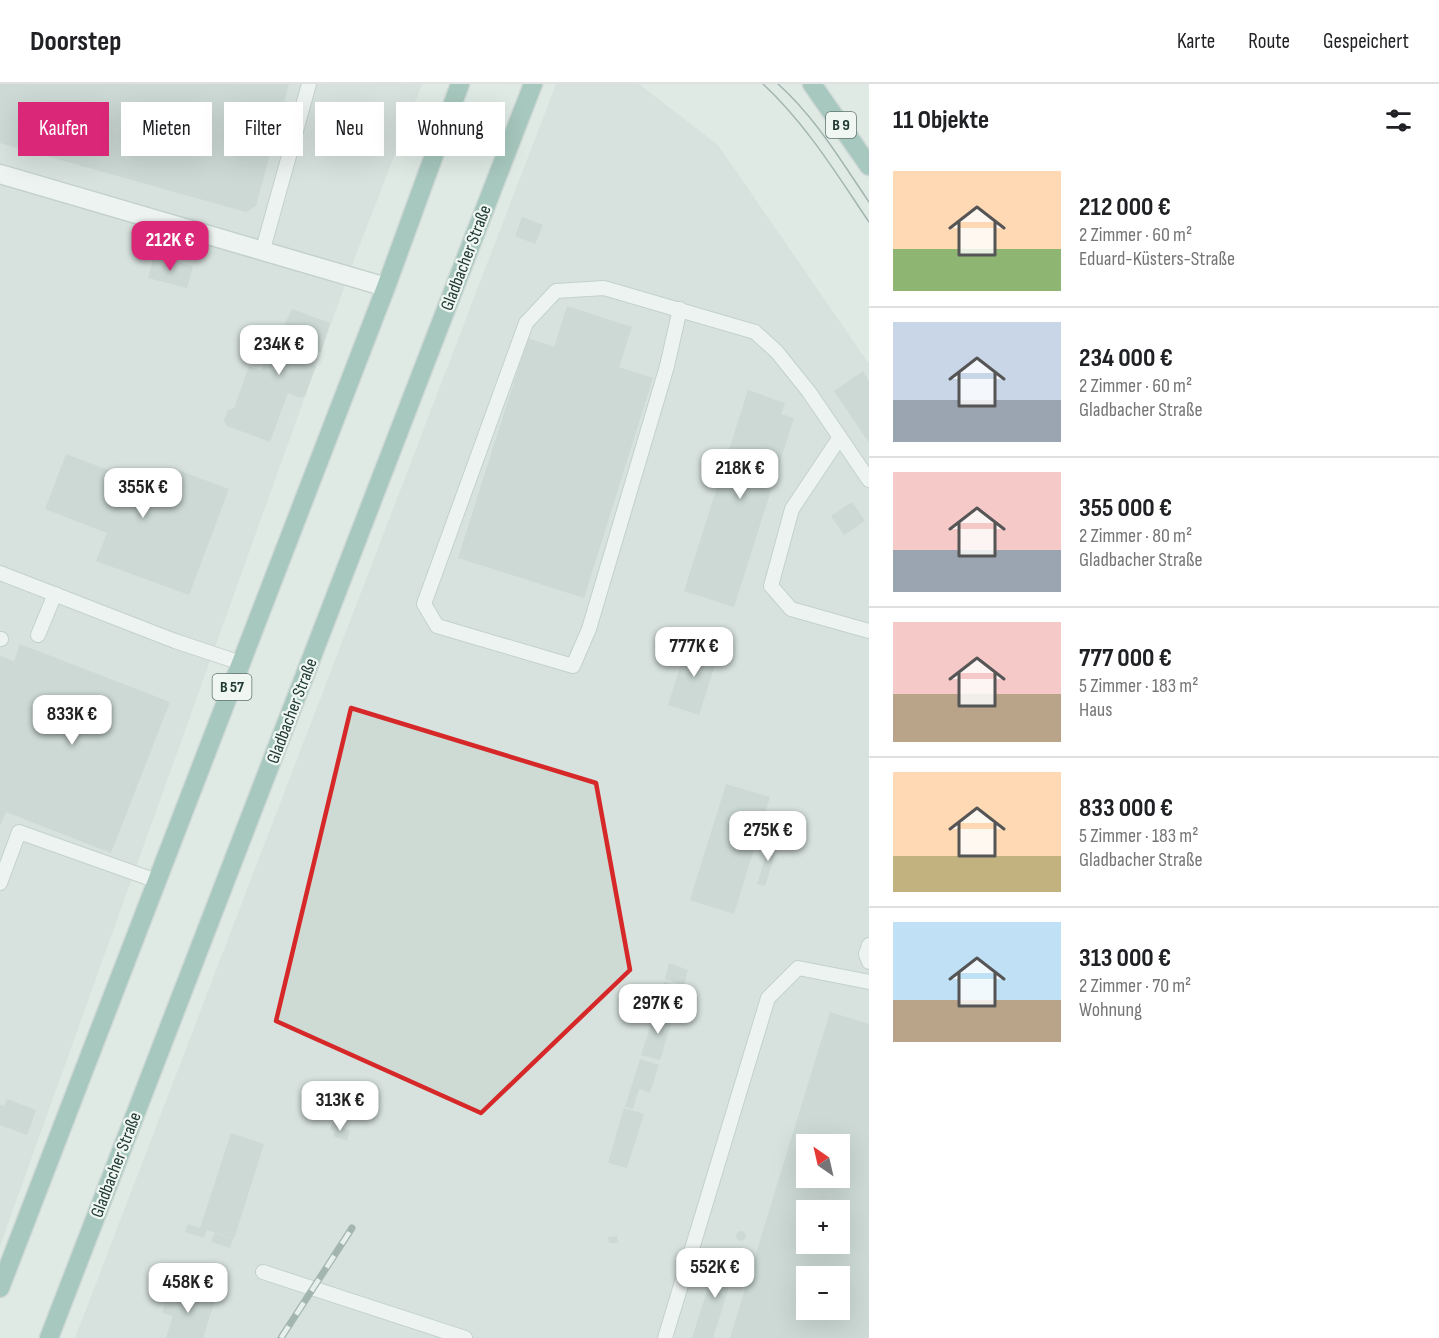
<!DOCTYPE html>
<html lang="de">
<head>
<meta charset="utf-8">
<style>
  body { margin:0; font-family:"Sofia Sans Condensed",sans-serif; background:#f6f6f6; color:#202124; height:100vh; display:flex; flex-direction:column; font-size:22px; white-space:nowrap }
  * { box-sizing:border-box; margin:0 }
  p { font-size:20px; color:#757577 }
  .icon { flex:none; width:33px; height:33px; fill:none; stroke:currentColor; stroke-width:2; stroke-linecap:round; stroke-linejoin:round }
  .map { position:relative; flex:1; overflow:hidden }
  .drawer { display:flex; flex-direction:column; background:#fff; width:570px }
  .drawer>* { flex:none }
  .banner { position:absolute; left:18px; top:18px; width:570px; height:54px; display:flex; gap:12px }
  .needle { width:39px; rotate:326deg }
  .controls { position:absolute; left:796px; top:1050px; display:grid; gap:12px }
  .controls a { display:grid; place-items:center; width:54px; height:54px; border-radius:0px; background:#fff; box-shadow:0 6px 24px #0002; font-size:30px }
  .price { position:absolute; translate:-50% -51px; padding:0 14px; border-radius:12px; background:#fff; color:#222; font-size:20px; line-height:39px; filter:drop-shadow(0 2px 3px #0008) }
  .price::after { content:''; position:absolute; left:50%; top:36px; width:18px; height:14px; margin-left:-9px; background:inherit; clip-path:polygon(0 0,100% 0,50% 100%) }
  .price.active { background:#db2777; color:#fff }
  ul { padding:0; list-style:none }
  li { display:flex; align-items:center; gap:18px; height:150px; padding:0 24px }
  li+li { border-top:2px solid #e0e0e0 }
  li span { display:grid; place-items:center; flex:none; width:168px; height:120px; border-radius:0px; color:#555 }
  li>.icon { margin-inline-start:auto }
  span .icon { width:72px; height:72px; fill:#fffc; stroke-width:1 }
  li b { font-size:26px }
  h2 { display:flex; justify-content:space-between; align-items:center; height:72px; padding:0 24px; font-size:26px }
  .tag { padding:0 21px; border-radius:0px; background:#fff; box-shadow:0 6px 24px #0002; font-size:21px; line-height:54px }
  .tag.active { background:#db2777; color:#fff }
  header { display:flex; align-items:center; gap:36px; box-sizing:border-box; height:84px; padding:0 30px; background:#fff; border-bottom:2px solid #e0e0e0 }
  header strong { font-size:28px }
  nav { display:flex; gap:33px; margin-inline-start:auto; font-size:21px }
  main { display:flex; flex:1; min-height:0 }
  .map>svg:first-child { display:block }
  .built { fill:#cedad4; fill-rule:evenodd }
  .building { fill:#b5c5be; fill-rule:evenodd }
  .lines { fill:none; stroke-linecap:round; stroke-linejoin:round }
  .service-casing { stroke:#a2b2ac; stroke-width:16 }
  .minor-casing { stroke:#a2b2ac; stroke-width:21 }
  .primary-casing { stroke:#bcc4c2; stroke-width:21 }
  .service { stroke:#fff; stroke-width:14 }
  .minor { stroke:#fff; stroke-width:18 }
  .primary { stroke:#649f8f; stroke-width:18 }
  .tram { stroke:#5b766e; stroke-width:1.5 }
  .rail-casing { stroke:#5b766e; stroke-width:7 }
  .rail { stroke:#f0f7f3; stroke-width:4.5; stroke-dasharray:14; stroke-linecap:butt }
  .marked { fill:none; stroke:#d62828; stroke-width:4.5; stroke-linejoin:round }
  .labels { text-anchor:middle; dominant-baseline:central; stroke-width:4.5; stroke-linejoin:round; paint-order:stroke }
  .shield { fill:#f0f7f3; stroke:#5f736d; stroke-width:1.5 }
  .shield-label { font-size:16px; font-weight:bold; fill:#213a33 }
  .street-label { font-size:18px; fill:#213a33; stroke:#f0f7f3 }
</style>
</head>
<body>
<header>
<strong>Doorstep</strong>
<nav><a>Karte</a><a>Route</a><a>Gespeichert</a></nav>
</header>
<main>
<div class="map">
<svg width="869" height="1254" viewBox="0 0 869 1254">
  <rect width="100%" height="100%" fill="#dfeae5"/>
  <g class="built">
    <path d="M 0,0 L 422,0 L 354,176 L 0,1162 Z"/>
    <path d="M 556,0 L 639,0 L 718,61 L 869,280 L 869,1254 L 75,1254 ZM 807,1060 L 840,1060 L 840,1094 L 807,1094 ZM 807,1126 L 840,1126 L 840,1160 L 807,1160 ZM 807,1192 L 840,1192 L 840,1226 L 807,1226 Z"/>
  </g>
  <g class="building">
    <path d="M 0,0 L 289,0 L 256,122 L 246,128 L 0,59 Z"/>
    <path d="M 522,133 L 543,141 L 535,160 L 515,152 Z"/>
    <path d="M 154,171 L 193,182 L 187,204 L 148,194 Z"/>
    <path d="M 567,222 L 632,243 L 619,283 L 653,294 L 584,514 L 458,474 L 528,254 L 554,263 Z"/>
    <path d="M 292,225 L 330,239 L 321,269 L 318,267 L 313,281 L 316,282 L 305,312 L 301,314 L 288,309 L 270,358 L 227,342 L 224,337 L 228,326 L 234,324 L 249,282 L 261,287 L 264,279 L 269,281 L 272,272 L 269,271 L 278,246 L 281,248 Z"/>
    <path d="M 863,287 L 869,297 L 869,359 L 834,307 Z"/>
    <path d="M 748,306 L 785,319 L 781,330 L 794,334 L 734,523 L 684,507 Z"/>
    <path d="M 66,370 L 127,393 L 129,388 L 163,401 L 170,383 L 229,405 L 189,511 L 96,477 L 107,449 L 45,425 Z"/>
    <path d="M 852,418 L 865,437 L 844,451 L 831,432 Z"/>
    <path d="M 688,558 L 719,568 L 699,631 L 668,621 Z"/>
    <path d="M 20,560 L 170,618 L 111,769 L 6,728 L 0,742 L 0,572 L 14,577 Z"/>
    <path d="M 726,700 L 770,713 L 734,830 L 690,816 Z"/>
    <path d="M 771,755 L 779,757 L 765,802 L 757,800 Z"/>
    <path d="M 669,879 L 688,886 L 684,901 L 665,895 Z"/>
    <path d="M 664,898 L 683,904 L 678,919 L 659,913 Z"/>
    <path d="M 656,925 L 674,931 L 660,976 L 641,971 Z"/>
    <path d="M 830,928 L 869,940 L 869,1254 L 730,1254 ZM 807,1060 L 840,1060 L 840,1094 L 807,1094 ZM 807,1126 L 840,1126 L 840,1160 L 807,1160 ZM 807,1192 L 840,1192 L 840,1226 L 807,1226 Z"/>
    <path d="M 640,975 L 659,981 L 650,1009 L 639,1005 L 633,1025 L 625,1023 Z"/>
    <path d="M 7,1015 L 36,1026 L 27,1051 L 0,1041 L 0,1021 L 4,1022 Z"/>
    <path d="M 624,1024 L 644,1030 L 627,1084 L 608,1079 Z"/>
    <path d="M 332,1039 L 350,1047 L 347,1057 L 333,1052 L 335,1047 L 330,1046 Z"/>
    <path d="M 231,1049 L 264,1060 L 234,1155 L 207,1146 L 204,1154 L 185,1148 L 188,1140 L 200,1144 Z"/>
    <circle cx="741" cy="1152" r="5"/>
    <path d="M 214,1149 L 233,1155 L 230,1164 L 211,1158 Z"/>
    <path d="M 617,1152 L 618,1159 L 609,1159 L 608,1153 Z"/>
    <path d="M 718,1172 L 737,1178 L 713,1254 L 692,1254 Z"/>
    <path d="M 170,1204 L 215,1216 L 203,1254 L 166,1254 L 173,1232 L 162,1229 Z"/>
  </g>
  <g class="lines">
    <g class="service-casing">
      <g id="service">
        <path d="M 263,165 L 309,0"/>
        <path d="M 680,225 L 667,282 L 589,545 L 573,582 L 437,542 L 424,520 L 526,239 L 556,207 L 604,204 L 755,248 L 777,268 L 809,308 L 869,396"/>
        <path d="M 840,353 L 792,425 L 771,502 L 791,525 L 869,547"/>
        <path d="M 0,489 L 175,557 L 241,579"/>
        <path d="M 38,551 L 55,510"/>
        <path d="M 0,555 L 1,555"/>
        <path d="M 0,799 L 19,748 L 157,797"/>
        <path d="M 869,861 L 866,870 L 869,878"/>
        <path d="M 263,1188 L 465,1254"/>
        <path d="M 665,1254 L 768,914 L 798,884 L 869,898"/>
      </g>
    </g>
    <g class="minor-casing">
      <path id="minor" d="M 0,90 L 386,203"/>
    </g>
    <g class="primary-casing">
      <g id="primary">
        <path d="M 812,0 L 869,82"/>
        <path d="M 0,1204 L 386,203 L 460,0"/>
        <path d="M 49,1254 L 533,0"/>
      </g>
    </g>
    <use href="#service" class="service"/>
    <use href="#minor" class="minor"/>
    <use href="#primary" class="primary"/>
    <g class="tram">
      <path d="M 763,0 C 806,40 836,89 869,138"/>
      <path d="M 778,0 C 816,34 841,77 869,118"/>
    </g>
    <g class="rail-casing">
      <path id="rail" d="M 281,1254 L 352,1144"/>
    </g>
    <use href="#rail" class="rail"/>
  </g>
  <path d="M0 0H869V1254H0ZM 351,624 L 596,699 L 630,886 L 481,1029 L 276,937 Z" fill="#dfeae5" fill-opacity=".55" fill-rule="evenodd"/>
  <path class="marked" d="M 351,624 L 596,699 L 630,886 L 481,1029 L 276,937 Z"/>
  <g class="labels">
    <g class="shield">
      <rect x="826" y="28" width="30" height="26" rx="4.5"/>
      <rect x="212.5" y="590" width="39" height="26" rx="4.5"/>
    </g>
    <g class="shield-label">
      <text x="841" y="41">B 9</text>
      <text x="232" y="603">B 57</text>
    </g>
    <g class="street-label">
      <text transform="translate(466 174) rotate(-69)">Gladbacher Straße</text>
      <text transform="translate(292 627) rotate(-69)">Gladbacher Straße</text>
      <text transform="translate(116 1081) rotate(-69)">Gladbacher Straße</text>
    </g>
  </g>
</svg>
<div class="controls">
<a><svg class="needle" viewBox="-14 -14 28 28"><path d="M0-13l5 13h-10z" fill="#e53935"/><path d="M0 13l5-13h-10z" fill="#757577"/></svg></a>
<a>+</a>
<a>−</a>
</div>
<b class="price active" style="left:170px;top:188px">212K €</b>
<b class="price" style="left:279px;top:292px">234K €</b>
<b class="price" style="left:740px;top:416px">218K €</b>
<b class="price" style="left:143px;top:435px">355K €</b>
<b class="price" style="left:694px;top:594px">777K €</b>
<b class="price" style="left:72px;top:662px">833K €</b>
<b class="price" style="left:768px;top:778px">275K €</b>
<b class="price" style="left:658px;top:951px">297K €</b>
<b class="price" style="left:340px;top:1048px">313K €</b>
<b class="price" style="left:715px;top:1215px">552K €</b>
<b class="price" style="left:188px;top:1230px">458K €</b>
<div class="banner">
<a class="tag active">Kaufen</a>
<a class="tag">Mieten</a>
<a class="tag">Filter</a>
<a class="tag">Neu</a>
<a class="tag">Wohnung</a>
</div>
</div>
<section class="drawer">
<h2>11 Objekte<svg class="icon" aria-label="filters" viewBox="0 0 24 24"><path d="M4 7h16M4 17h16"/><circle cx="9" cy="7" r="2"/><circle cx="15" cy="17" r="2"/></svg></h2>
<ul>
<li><span style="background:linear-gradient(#ffd9b3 65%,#8fb573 0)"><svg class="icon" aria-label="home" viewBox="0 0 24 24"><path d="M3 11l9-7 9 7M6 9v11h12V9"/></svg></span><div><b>212 000 €</b><p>2 Zimmer · 60 m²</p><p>Eduard-Küsters-Straße</p></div></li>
<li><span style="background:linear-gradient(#c9d6e8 65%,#9aa5b1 0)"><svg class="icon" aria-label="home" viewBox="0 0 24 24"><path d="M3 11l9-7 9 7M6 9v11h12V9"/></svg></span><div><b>234 000 €</b><p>2 Zimmer · 60 m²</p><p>Gladbacher Straße</p></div></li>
<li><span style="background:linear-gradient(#f6c9c9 65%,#9aa5b1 0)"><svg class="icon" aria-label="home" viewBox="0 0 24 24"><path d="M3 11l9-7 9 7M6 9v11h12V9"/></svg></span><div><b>355 000 €</b><p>2 Zimmer · 80 m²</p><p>Gladbacher Straße</p></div></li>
<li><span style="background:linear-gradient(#f6c9c9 60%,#b9a48a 0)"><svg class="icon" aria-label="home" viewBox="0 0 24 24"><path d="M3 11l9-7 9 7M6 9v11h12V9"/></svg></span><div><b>777 000 €</b><p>5 Zimmer · 183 m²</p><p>Haus</p></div></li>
<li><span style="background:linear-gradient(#ffd9b3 70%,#c2b280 0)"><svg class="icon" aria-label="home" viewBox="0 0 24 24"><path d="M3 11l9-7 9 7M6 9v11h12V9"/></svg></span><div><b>833 000 €</b><p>5 Zimmer · 183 m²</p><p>Gladbacher Straße</p></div></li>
<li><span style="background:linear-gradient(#bfe0f5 65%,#b9a48a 0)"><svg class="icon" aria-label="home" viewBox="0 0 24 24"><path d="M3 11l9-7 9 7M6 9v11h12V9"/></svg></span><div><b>313 000 €</b><p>2 Zimmer · 70 m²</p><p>Wohnung</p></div></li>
</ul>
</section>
</main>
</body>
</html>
